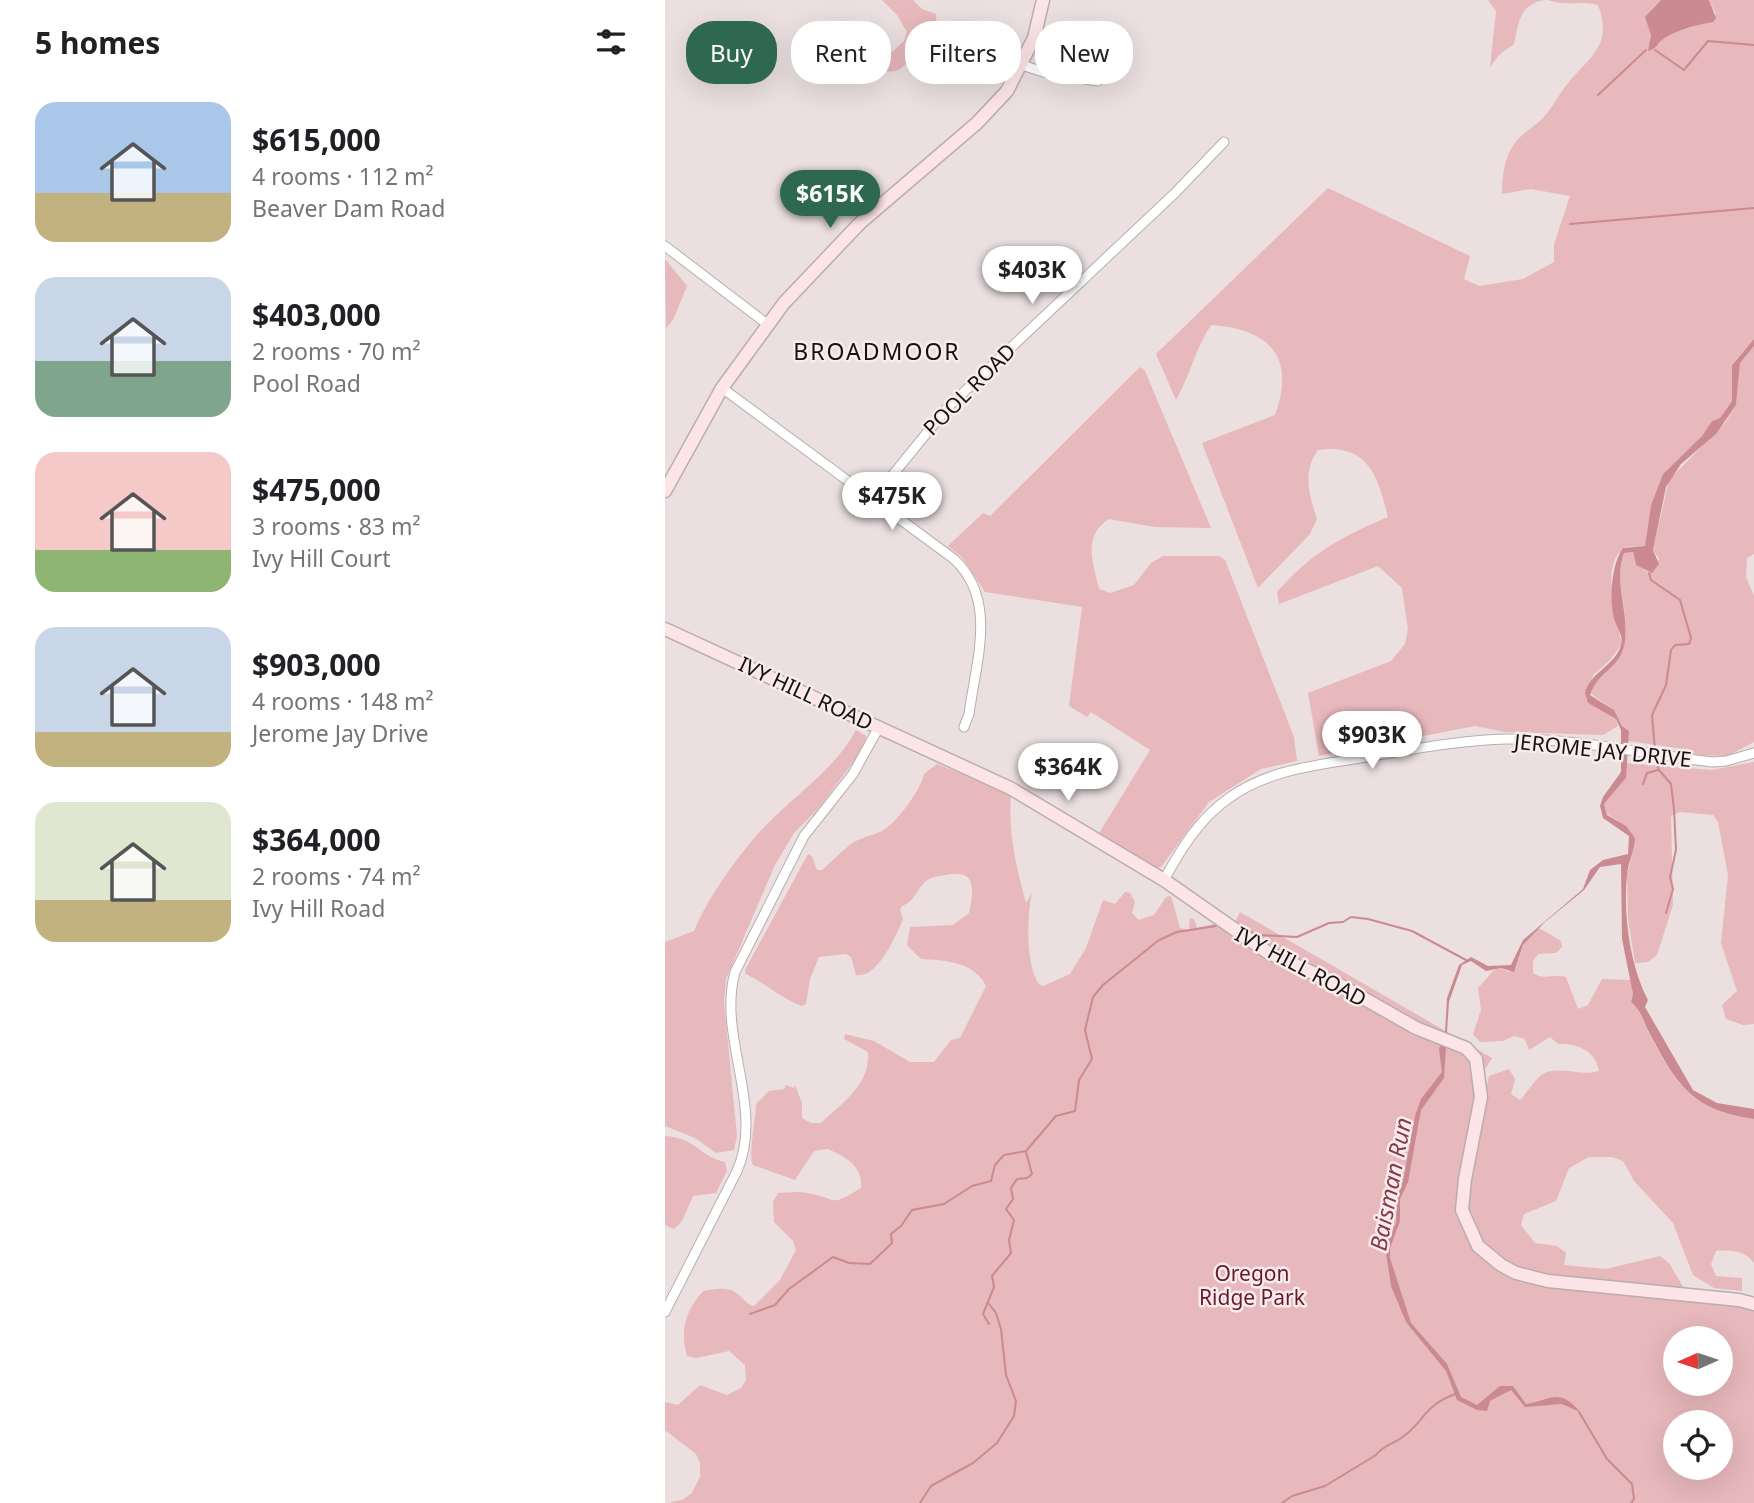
<!DOCTYPE html>
<html lang="en">
<head>
<meta charset="utf-8">
<style>
  body { margin:0; font-family:"Noto Sans",sans-serif; background:#f6f6f6; color:#202124; height:100vh; display:flex; flex-direction:column; font-size:26px; white-space:nowrap }
  * { box-sizing:border-box; margin:0 }
  p { font-size:23px; color:#757577 }
  .icon { flex:none; width:38px; height:38px; fill:none; stroke:currentColor; stroke-width:2; stroke-linecap:round; stroke-linejoin:round }
  .map { position:relative; flex:1; overflow:hidden }
  .sheet { display:flex; flex-direction:column; background:#fff; width:665px }
  .sheet>* { flex:none }
  .banner { position:absolute; left:21px; top:21px; width:665px; height:63px; display:flex; gap:14px }
  .needle { width:46px; rotate:267deg }
  .controls { position:absolute; left:998px; top:1326px; display:grid; gap:14px }
  .controls a { display:grid; place-items:center; width:70px; height:70px; border-radius:50%; background:#fff; box-shadow:0 7px 28px #0002; font-size:35px }
  .price { position:absolute; translate:-50% -60px; padding:0 16px; border-radius:24px; background:#fff; color:#222; font-size:23px; line-height:46px; filter:drop-shadow(0 2px 4px #0008) }
  .price::after { content:''; position:absolute; left:50%; top:42px; width:21px; height:16px; margin-left:-10px; background:inherit; clip-path:polygon(0 0,100% 0,50% 100%) }
  .price.current { background:#2f6850; color:#fff }
  ul { padding:0; list-style:none }
  li { display:flex; align-items:center; gap:21px; height:175px; padding:0 35px }
  li span { display:grid; place-items:center; flex:none; width:196px; height:140px; border-radius:21px; color:#555 }
  li>.icon { margin-inline-start:auto }
  span .icon { width:84px; height:84px; fill:#fffc; stroke-width:1 }
  li b { font-size:30px }
  h2 { display:flex; justify-content:space-between; align-items:center; height:84px; padding:0 35px; font-size:30px }
  .tag { padding:0 24px; border-radius:28px; background:#fff; box-shadow:0 7px 28px #0002; font-size:24px; line-height:63px }
  .tag.current { background:#2f6850; color:#fff }
  main { display:flex; flex:1; min-height:0 }
  .map>svg:first-child { display:block }
  .green { fill:#e7b8bc; fill-rule:evenodd }
  .water { fill:#cb8a91 }
  .lines { fill:none; stroke-linecap:round; stroke-linejoin:round }
  .stream { stroke:#cb8a91; stroke-width:2 }
  .street-casing { stroke:#b9aeaf; stroke-width:11 }
  .secondary-casing { stroke:#b9aeaf; stroke-width:15 }
  .street { stroke:#fff; stroke-width:9 }
  .secondary { stroke:#fde4e7; stroke-width:12 }
  .labels { text-anchor:middle; dominant-baseline:central; stroke-width:5; stroke-linejoin:round; paint-order:stroke }
  .street-label { font-size:21px; fill:#161212; stroke:#f8eced }
  .park-label { font-size:21px; fill:#681a2b; stroke:#f8eced }
  .neighbourhood-label { font-size:23px; letter-spacing:2px; fill:#161212; stroke:#f8eced }
  .water-label { font-size:23px; font-style:italic; fill:#883846; stroke:#f8eced }
</style>
</head>
<body>
<main>
<section class="sheet">
<h2>5 homes<svg class="icon" aria-label="filters" viewBox="0 0 24 24"><path d="M4 7h16M4 17h16"/><circle cx="9" cy="7" r="2"/><circle cx="15" cy="17" r="2"/></svg></h2>
<ul>
<li><span style="background:linear-gradient(#a9c7e8 65%,#c2b280 0)"><svg class="icon" aria-label="home" viewBox="0 0 24 24"><path d="M3 11l9-7 9 7M6 9v11h12V9"/></svg></span><div><b>$615,000</b><p>4 rooms · 112 m²</p><p>Beaver Dam Road</p></div></li>
<li><span style="background:linear-gradient(#c9d6e8 60%,#7fa58c 0)"><svg class="icon" aria-label="home" viewBox="0 0 24 24"><path d="M3 11l9-7 9 7M6 9v11h12V9"/></svg></span><div><b>$403,000</b><p>2 rooms · 70 m²</p><p>Pool Road</p></div></li>
<li><span style="background:linear-gradient(#f6c9c9 70%,#8fb573 0)"><svg class="icon" aria-label="home" viewBox="0 0 24 24"><path d="M3 11l9-7 9 7M6 9v11h12V9"/></svg></span><div><b>$475,000</b><p>3 rooms · 83 m²</p><p>Ivy Hill Court</p></div></li>
<li><span style="background:linear-gradient(#c9d6e8 75%,#c2b280 0)"><svg class="icon" aria-label="home" viewBox="0 0 24 24"><path d="M3 11l9-7 9 7M6 9v11h12V9"/></svg></span><div><b>$903,000</b><p>4 rooms · 148 m²</p><p>Jerome Jay Drive</p></div></li>
<li><span style="background:linear-gradient(#dfe7d0 70%,#c2b280 0)"><svg class="icon" aria-label="home" viewBox="0 0 24 24"><path d="M3 11l9-7 9 7M6 9v11h12V9"/></svg></span><div><b>$364,000</b><p>2 rooms · 74 m²</p><p>Ivy Hill Road</p></div></li>
</ul>
</section>
<div class="map">
<svg width="1089" height="1503" viewBox="0 0 1089 1503">
  <rect width="100%" height="100%" fill="#ebdfe0"/>
  <g class="green">
    <path d="M 217,0 L 248,0 L 257,9 L 271,14 L 272,34 L 300,57 L 291,62 C 281,59 273,47 263,41 C 242,47 248,79 213,70 L 213,65 L 239,41 L 242,32 L 232,15 Z"/>
    <path d="M 823,0 L 879,0 C 854,5 854,22 849,44 L 835,54 L 825,67 L 831,11 Z"/>
    <path d="M 883,0 L 996,0 C 970,25 990,19 985,41 L 993,45 C 1006,27 1037,30 1051,14 L 1044,0 L 1089,0 L 1089,339 L 1067,364 L 1067,401 L 1055,418 L 1047,421 L 1037,436 L 998,474 L 986,505 L 980,546 L 960,547 C 932,566 956,620 956,645 L 945,660 L 928,675 L 923,703 L 951,719 L 953,726 L 938,735 L 840,732 L 810,726 L 654,756 L 643,693 L 726,661 L 740,644 L 743,629 L 737,588 L 713,566 L 614,604 L 612,592 C 646,553 676,537 723,517 C 713,476 703,443 653,450 C 637,472 644,495 652,519 L 645,534 L 593,588 L 537,443 L 610,415 C 631,357 605,329 546,325 C 530,349 525,376 511,400 L 491,354 L 663,188 L 805,256 L 799,279 L 814,286 L 858,279 L 889,262 L 889,244 L 905,196 L 866,189 L 837,194 C 837,179 839,160 847,147 C 855,134 868,128 878,118 C 888,107 894,94 903,83 C 926,56 948,45 933,5 C 916,0 904,7 883,0 Z"/>
    <path d="M 0,259 L 22,286 L 8,320 L 1,328 Z"/>
    <path d="M 1089,346 L 1089,554 L 1082,558 L 1081,577 L 1089,596 L 1089,742 L 1062,756 L 1020,755 L 1012,748 L 963,741 L 964,731 L 957,726 L 949,710 L 925,693 C 935,674 953,667 959,645 C 967,614 947,582 959,553 L 968,552 L 970,563 L 984,573 L 994,559 L 988,550 L 1004,480 L 1060,423 L 1071,405 L 1075,363 Z"/>
    <path d="M 475,367 L 480,371 L 546,528 L 490,527 L 444,519 C 417,536 428,563 434,589 L 445,593 L 469,585 L 486,563 L 498,556 L 554,556 L 560,560 L 629,737 L 632,761 L 596,769 L 544,802 L 496,867 L 492,868 L 433,835 L 485,750 L 426,712 L 422,717 L 404,706 L 417,607 L 320,592 L 297,557 L 283,546 L 318,513 L 325,516 Z"/>
    <path d="M 191,730 L 201,736 L 199,748 L 153,809 L 129,833 L 110,865 L 61,979 L 59,1002 L 72,1136 L 69,1150 L 51,1153 L 30,1138 L 0,1126 L 0,942 L 29,931 C 43,898 68,863 91,836 C 124,798 167,774 191,730 Z"/>
    <path d="M 1089,762 L 1089,1024 L 1078,1025 L 1061,1019 L 1057,1005 L 1072,991 L 1056,943 L 1063,875 L 1053,822 L 1048,815 L 1015,812 L 1006,816 L 1008,905 L 992,955 L 983,962 L 970,963 L 963,919 L 962,875 L 970,844 L 952,820 L 942,814 L 939,804 L 961,778 L 961,763 L 1047,770 Z"/>
    <path d="M 272,764 L 346,794 C 343,833 351,866 361,903 L 367,893 C 362,915 360,965 374,984 L 378,986 L 405,974 L 421,948 L 438,900 L 450,904 L 460,892 L 465,893 L 470,902 L 467,913 L 474,920 L 489,915 L 501,897 L 506,896 L 515,928 L 524,930 L 525,918 L 529,919 L 532,928 L 548,924 L 564,934 L 575,912 L 827,1058 L 812,1082 L 795,1210 L 834,1268 L 1089,1309 L 1089,1503 L 4,1503 L 19,1499 L 27,1493 L 35,1477 L 35,1463 L 31,1454 L 0,1430 L 0,1402 L 13,1405 L 35,1385 L 62,1395 L 76,1388 L 81,1380 L 80,1365 L 64,1351 L 31,1358 L 22,1356 C 15,1330 20,1312 38,1291 C 51,1289 64,1286 74,1295 C 80,1300 81,1304 89,1306 L 115,1280 L 131,1250 L 128,1241 L 109,1222 L 108,1202 L 113,1193 C 122,1193 133,1191 142,1193 C 175,1198 161,1209 196,1188 C 198,1166 181,1157 163,1149 L 149,1151 L 130,1180 L 88,1165 C 83,1157 91,1117 91,1104 L 104,1091 L 119,1089 L 121,1085 L 129,1088 L 130,1085 L 137,1103 L 137,1118 L 146,1123 L 156,1123 C 178,1102 205,1085 203,1052 L 179,1039 L 180,1034 L 209,1041 L 245,1062 L 269,1062 L 286,1040 L 295,1038 L 321,986 C 310,962 280,960 256,959 L 242,945 L 245,927 L 288,925 L 304,913 C 309,889 312,868 280,875 C 273,876 265,877 259,883 C 250,892 250,901 237,906 L 235,910 L 238,919 C 231,935 213,979 191,975 L 186,957 L 181,954 L 154,957 L 145,979 L 141,1004 L 137,1006 C 116,998 101,984 81,974 L 80,970 L 143,854 L 147,856 L 152,870 L 157,870 C 166,862 176,852 186,844 C 196,837 206,836 217,831 C 231,824 257,788 259,774 ZM 1010,1339 L 1055,1339 L 1055,1384 L 1010,1384 ZM 1010,1423 L 1055,1423 L 1055,1468 L 1010,1468 Z"/>
    <path d="M 874,928 L 896,941 L 897,947 L 891,953 L 873,954 L 868,961 L 868,973 C 878,981 889,973 901,977 L 913,1009 L 923,1005 L 937,979 L 966,980 L 968,994 L 966,1000 C 975,1011 978,1021 984,1033 C 1012,1087 1028,1110 1089,1119 L 1089,1263 C 1080,1250 1066,1250 1051,1251 L 1046,1264 L 1051,1276 L 1077,1278 L 1077,1291 L 1049,1288 L 1028,1275 L 1008,1223 L 969,1181 L 958,1161 L 947,1157 L 924,1157 L 904,1168 L 891,1201 L 859,1214 L 856,1225 L 870,1243 L 892,1246 L 901,1253 L 899,1265 L 941,1269 L 995,1256 L 1004,1263 L 1020,1290 C 992,1287 963,1285 935,1282 C 873,1276 797,1267 800,1186 C 802,1154 817,1108 824,1076 L 844,1069 L 850,1079 L 846,1094 L 855,1100 C 862,1093 870,1079 878,1074 C 893,1065 917,1077 934,1071 C 931,1051 913,1043 893,1044 L 885,1037 L 864,1050 L 860,1039 L 849,1036 L 838,1041 L 815,1042 L 808,1034 L 816,1010 L 813,988 L 829,970 L 836,968 L 844,972 L 851,968 L 858,945 Z"/>
    <path d="M 0,1136 C 32,1138 33,1156 60,1162 L 62,1171 L 51,1193 L 28,1196 L 17,1221 L 9,1229 L 0,1225 Z"/>
  </g>
  <g class="water">
    <path d="M 996,0 L 1044,0 L 1051,18 L 1048,22 C 1035,24 1012,30 1000,38 C 992,43 992,49 983,51 L 986,35 L 980,17 Z"/>
    <path d="M 1089,339 L 1089,346 L 1075,363 L 1071,405 L 1051,434 L 1016,464 L 1001,487 L 988,550 L 994,564 L 987,573 L 971,565 L 968,552 L 959,553 C 948,581 964,611 960,641 C 956,669 934,670 925,695 L 949,710 L 957,726 L 964,731 L 961,778 L 939,804 L 942,815 L 961,826 L 970,838 C 970,851 963,862 962,875 C 958,915 965,965 983,1000 L 980,1007 L 1028,1090 L 1052,1103 L 1089,1109 L 1089,1119 C 1028,1110 1013,1087 985,1034 C 978,1022 977,1011 966,1002 L 968,994 L 957,939 L 956,864 L 935,867 L 919,890 L 880,922 L 858,945 L 849,972 L 836,968 L 821,971 L 806,961 L 797,965 L 784,1002 L 779,1078 L 756,1110 L 743,1182 L 735,1199 L 735,1221 L 725,1248 L 725,1258 L 746,1323 L 782,1364 L 796,1397 L 812,1405 L 835,1386 L 848,1386 L 861,1404 C 884,1401 894,1386 915,1412 L 897,1404 L 860,1407 L 846,1390 L 825,1401 L 822,1411 L 812,1410 L 792,1400 L 781,1371 L 741,1322 L 726,1286 L 721,1253 L 722,1241 L 731,1223 L 732,1198 L 738,1181 L 750,1116 L 756,1099 L 777,1072 L 774,1049 L 780,1032 L 782,998 L 794,965 L 806,957 L 823,966 L 846,965 L 858,940 L 918,889 L 925,870 L 938,860 L 963,854 L 964,836 L 938,818 L 935,806 L 938,797 L 956,772 L 956,730 L 951,719 L 923,703 L 920,693 C 925,672 951,665 956,645 C 958,636 954,631 951,624 C 943,607 946,563 958,548 L 980,546 L 986,505 L 998,474 L 1037,436 L 1047,421 L 1055,418 L 1067,401 L 1067,365 Z"/>
  </g>
  <g class="lines">
    <g class="stream">
      <path d="M 990,50 L 1019,70 L 1043,41 L 1089,45"/>
      <path d="M 933,95 L 981,50"/>
      <path d="M 905,224 L 1089,208"/>
      <path d="M 984,573 L 986,580 L 1015,600 L 1026,638 L 1024,644 L 1010,645 L 1006,650 L 1001,685 L 987,715 L 990,751"/>
      <path d="M 990,757 L 994,770 L 1006,784 L 1009,809 L 1011,850 L 1005,877 L 1008,889 L 1001,913"/>
      <path d="M 978,784 L 982,773 L 993,770"/>
      <path d="M 581,930 L 594,935 L 632,937 L 664,923 L 678,922 L 686,917 L 703,919 L 747,931 L 801,960"/>
      <path d="M 85,1314 L 110,1305 L 124,1289 L 168,1257 L 184,1263 L 205,1264 L 227,1243 L 226,1234 L 236,1226 L 247,1210 L 279,1204 L 307,1186 L 326,1181 L 330,1165 L 339,1155 L 361,1151 L 391,1116 L 410,1111 L 414,1080 L 427,1059 L 420,1030 L 428,997 L 438,985 L 494,940 L 512,932 L 551,926"/>
      <path d="M 324,1324 L 318,1314 L 329,1287 L 327,1276 L 346,1253 L 344,1240 L 349,1220 L 341,1209 L 348,1199 L 346,1188 L 352,1179 L 362,1178 L 367,1174 L 361,1152"/>
      <path d="M 914,1412 L 942,1459 L 967,1484 L 969,1499 L 966,1503"/>
      <path d="M 255,1503 L 266,1486 L 308,1463 L 332,1443 L 349,1416 L 351,1401 L 341,1375 L 336,1329 L 331,1313 L 324,1304"/>
      <path d="M 617,1503 L 627,1496 L 660,1486 L 711,1455 C 718,1445 729,1444 739,1436 C 761,1420 757,1407 790,1394"/>
    </g>
    <g class="street-casing">
      <g id="street">
        <path d="M 357,65 L 378,72 L 433,81"/>
        <path d="M 0,246 L 102,324"/>
        <path d="M 57,388 L 289,559 C 333,600 311,661 304,714 L 299,727"/>
        <path d="M 209,498 L 282,408 L 510,193 L 559,142"/>
        <path d="M 499,880 C 516,849 534,819 564,798 C 601,771 646,766 689,759 C 740,751 791,740 842,739 C 910,738 979,754 1047,762 L 1061,761 L 1089,753"/>
        <path d="M 0,1312 L 72,1171 C 100,1107 52,1037 70,972 L 139,836 L 188,774 L 214,727"/>
      </g>
    </g>
    <g class="secondary-casing">
      <g id="secondary">
        <path d="M 0,491 L 57,388 L 119,303 L 195,223 L 312,123 L 342,91 L 369,38 L 378,0"/>
        <path d="M 0,629 L 345,788 L 499,880 L 602,952 L 677,986 L 751,1028 L 801,1048 L 811,1059 L 816,1097 L 800,1179 L 797,1210 L 813,1246 L 836,1265 L 851,1273 L 883,1281 L 1074,1300 L 1089,1304"/>
      </g>
    </g>
    <use href="#street" class="street"/>
    <use href="#secondary" class="secondary"/>
  </g>
  <g class="labels">
    <g class="street-label">
      <text transform="translate(304 389) rotate(-45)">POOL ROAD</text>
      <text transform="translate(141 693) rotate(25)">IVY HILL ROAD</text>
      <text transform="translate(938 750) rotate(6)">JEROME JAY DRIVE</text>
      <text transform="translate(636 966) rotate(28)">IVY HILL ROAD</text>
    </g>
    <g class="park-label">
      <text x="587" y="1273">Oregon<tspan x="587" dy="24">Ridge Park</tspan></text>
    </g>
    <g class="neighbourhood-label">
      <text x="212" y="351">BROADMOOR</text>
    </g>
    <g class="water-label">
      <text transform="translate(725 1184) rotate(-79)">Baisman Run</text>
    </g>
  </g>
</svg>
<div class="controls">
<a><svg class="needle" viewBox="-14 -14 28 28"><path d="M0-13l5 13h-10z" fill="#e53935"/><path d="M0 13l5-13h-10z" fill="#757577"/></svg></a>
<a><svg class="icon" aria-label="locate" viewBox="0 0 24 24"><circle cx="12" cy="12" r="6"/><path d="M12 2v4M12 18v4M2 12h4M18 12h4"/></svg></a>
</div>
<b class="price current" style="left:165px;top:230px">$615K</b>
<b class="price" style="left:367px;top:306px">$403K</b>
<b class="price" style="left:227px;top:532px">$475K</b>
<b class="price" style="left:707px;top:771px">$903K</b>
<b class="price" style="left:403px;top:803px">$364K</b>
<div class="banner">
<a class="tag current">Buy</a>
<a class="tag">Rent</a>
<a class="tag">Filters</a>
<a class="tag">New</a>
</div>
</div>
</main>
</body>
</html>
